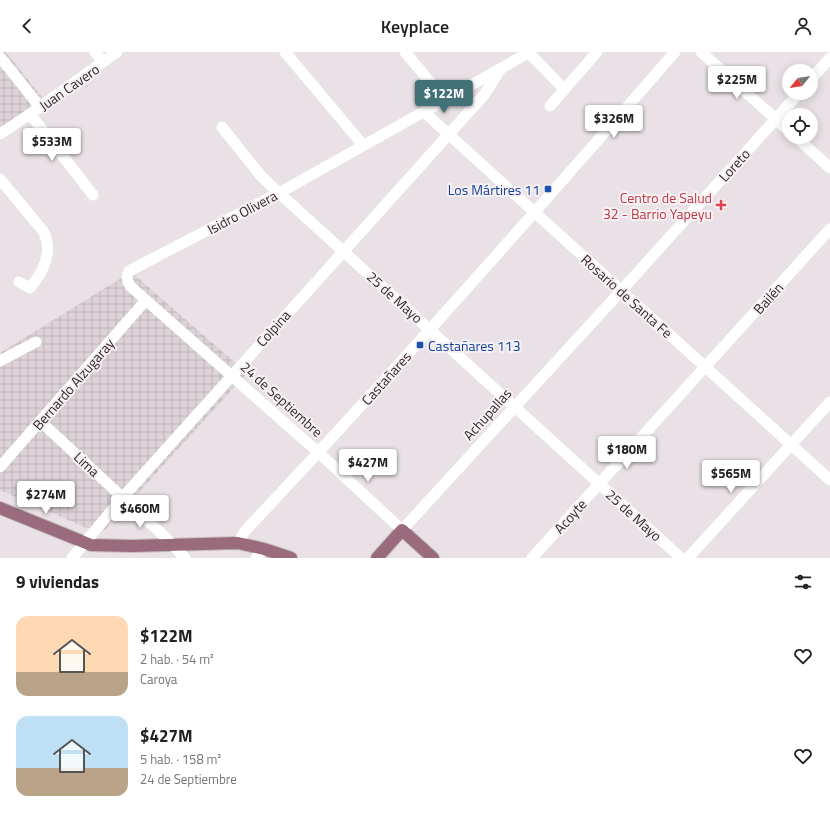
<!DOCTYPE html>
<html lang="es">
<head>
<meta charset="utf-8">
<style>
  body { margin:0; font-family:"Titillium Web",sans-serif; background:#f6f6f6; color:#222; height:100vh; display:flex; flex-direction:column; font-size:15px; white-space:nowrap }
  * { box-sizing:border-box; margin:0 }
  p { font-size:13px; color:#767676 }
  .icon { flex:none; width:22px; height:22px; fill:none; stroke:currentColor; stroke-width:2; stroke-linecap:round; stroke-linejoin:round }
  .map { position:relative; height:506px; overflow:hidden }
  .details { display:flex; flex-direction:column; background:#fff; flex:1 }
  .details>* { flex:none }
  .needle { width:26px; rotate:240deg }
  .controls { position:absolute; left:782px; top:12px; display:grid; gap:8px }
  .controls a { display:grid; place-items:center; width:36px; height:36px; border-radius:50%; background:#fff; box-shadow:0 2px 10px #0003; font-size:20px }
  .price { position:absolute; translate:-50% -34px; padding:0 9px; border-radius:4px; background:#fff; color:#222; font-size:13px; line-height:26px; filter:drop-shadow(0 1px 2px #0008) }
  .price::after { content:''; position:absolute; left:50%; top:24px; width:12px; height:9px; margin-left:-6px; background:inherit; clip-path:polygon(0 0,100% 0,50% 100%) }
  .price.selected { background:#427177; color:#fff }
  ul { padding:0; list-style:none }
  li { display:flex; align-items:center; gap:12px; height:100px; padding:0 16px }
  li span { display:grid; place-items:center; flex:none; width:112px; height:80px; border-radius:12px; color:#555 }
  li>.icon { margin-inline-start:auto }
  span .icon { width:48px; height:48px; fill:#fffc; stroke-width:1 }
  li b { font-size:17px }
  h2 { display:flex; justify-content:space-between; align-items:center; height:48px; padding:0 16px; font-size:17px }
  header { display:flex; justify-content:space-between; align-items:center; height:52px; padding:0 16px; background:#fff; font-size:18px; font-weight:600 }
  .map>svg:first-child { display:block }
  .industrial { fill:url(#industrial-grid) }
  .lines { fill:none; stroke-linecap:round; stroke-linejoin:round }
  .major-casing { stroke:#c3bdbf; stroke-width:14 }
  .minor { stroke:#fff; stroke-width:11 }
  .major { stroke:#996b7d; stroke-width:12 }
  .transit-dot { fill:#1a4fb4; stroke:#f6f1f4; stroke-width:1.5 }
  .health-dot { fill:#e0444e; stroke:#f6f1f4; stroke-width:1.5 }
  .labels { text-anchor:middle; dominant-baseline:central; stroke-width:4; stroke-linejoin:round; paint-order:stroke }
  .street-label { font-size:14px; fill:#37232b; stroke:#f6f1f4 }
  .transit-label { font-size:14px; fill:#164399; stroke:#f6f1f4; text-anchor:end }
  .health-label { font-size:14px; fill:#be3a42; stroke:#f6f1f4; text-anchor:end }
</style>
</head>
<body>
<header><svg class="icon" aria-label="back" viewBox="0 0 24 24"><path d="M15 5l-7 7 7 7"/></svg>Keyplace<svg class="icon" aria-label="person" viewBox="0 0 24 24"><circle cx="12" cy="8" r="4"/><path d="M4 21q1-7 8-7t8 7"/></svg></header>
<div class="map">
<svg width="830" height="506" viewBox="0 0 830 506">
  <defs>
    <pattern id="industrial-grid" width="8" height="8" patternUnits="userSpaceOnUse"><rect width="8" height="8" fill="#ddd2d8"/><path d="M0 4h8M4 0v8" fill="none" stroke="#beb4ba"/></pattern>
  </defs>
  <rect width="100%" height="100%" fill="#e9e1e6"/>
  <g class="industrial">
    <path d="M 0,0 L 6,0 L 49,54 L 0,87 Z"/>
    <path d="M 131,220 L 247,321 L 104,479 L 84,475 L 0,438 L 0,301 Z"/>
  </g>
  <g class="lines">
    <g class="major-casing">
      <g id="major">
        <path d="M 0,456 L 91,493 L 132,494 L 238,491 L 264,497 L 291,506"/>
        <path d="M 377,506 L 402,478 L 433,506"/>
      </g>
    </g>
    <g class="minor">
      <path d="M 95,0 L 103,10"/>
      <path d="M 285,0 L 363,93"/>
      <path d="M 405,0 L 445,48"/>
      <path d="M 528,0 L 564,37"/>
      <path d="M 530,0 L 279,141 L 129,219 C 126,225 127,228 130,234 L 319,401 L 402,478 L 621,239 L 799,41"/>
      <path d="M 701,0 L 789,79"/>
      <path d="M 0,5 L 40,55"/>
      <path d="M 811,27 L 830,6"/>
      <path d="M 550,54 L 597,0"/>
      <path d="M 424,60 L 830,428"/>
      <path d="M 30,62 L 93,143"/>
      <path d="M 222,75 L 261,124 L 279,141 L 681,506"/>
      <path d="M 0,82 L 30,62 L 117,0"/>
      <path d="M 796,85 L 830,116"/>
      <path d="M 0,127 L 43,179 C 54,199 44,219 30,236 L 19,230"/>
      <path d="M 0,309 L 36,290"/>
      <path d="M 40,369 L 162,482 L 185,506"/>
      <path d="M 0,415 L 146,248"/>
      <path d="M 238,491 L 245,479 C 392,323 534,162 675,0"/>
      <path d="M 72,506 L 123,445 L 484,43 L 500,18"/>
      <path d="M 256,506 L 264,497"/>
      <path d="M 532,506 L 830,177"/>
      <path d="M 688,506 L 830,350"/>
    </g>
    <use href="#major" class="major"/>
  </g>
  <g class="transit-dot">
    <rect x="544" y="133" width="8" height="8" rx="2"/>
    <rect x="416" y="289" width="8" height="8" rx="2"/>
  </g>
  <path class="health-dot" d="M719 147h4v4h4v4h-4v4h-4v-4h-4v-4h4z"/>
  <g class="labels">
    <g class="street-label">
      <text transform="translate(69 35) rotate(-35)">Juan Cavero</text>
      <text transform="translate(734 113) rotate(-48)">Loreto</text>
      <text transform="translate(242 160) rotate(-28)">Isidro Olivera</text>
      <text transform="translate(627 244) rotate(42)">Rosario de Santa Fe</text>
      <text transform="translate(395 245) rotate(42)">25 de Mayo</text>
      <text transform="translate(768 246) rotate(-48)">Bailén</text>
      <text transform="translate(273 276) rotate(-48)">Colpina</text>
      <text transform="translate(386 326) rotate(-48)">Castañares</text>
      <text transform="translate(73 332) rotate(-49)">Bernardo Alzugaray</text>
      <text transform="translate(282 347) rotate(42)">24 de Septiembre</text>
      <text transform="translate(487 362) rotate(-48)">Achupallas</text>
      <text transform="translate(87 412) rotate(43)">Lima</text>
      <text transform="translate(634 463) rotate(42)">25 de Mayo</text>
      <text transform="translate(570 464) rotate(-48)">Acoyte</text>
    </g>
    <g class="transit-label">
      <text x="540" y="137">Los Mártires 11</text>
      <text x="428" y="293" text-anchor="start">Castañares 113</text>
    </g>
    <g class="health-label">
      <text x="712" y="145">Centro de Salud<tspan x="712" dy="16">32 - Barrio Yapeyu</tspan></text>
    </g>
  </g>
</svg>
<div class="controls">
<a><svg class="needle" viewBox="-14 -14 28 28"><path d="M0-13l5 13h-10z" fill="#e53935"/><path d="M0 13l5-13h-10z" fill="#767676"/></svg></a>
<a><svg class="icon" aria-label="locate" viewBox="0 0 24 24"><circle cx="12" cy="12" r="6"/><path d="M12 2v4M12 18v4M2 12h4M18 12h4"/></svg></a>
</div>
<b class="price" style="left:737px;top:48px">$225M</b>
<b class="price selected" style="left:444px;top:62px">$122M</b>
<b class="price" style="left:614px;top:87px">$326M</b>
<b class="price" style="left:52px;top:110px">$533M</b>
<b class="price" style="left:627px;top:418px">$180M</b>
<b class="price" style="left:368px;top:431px">$427M</b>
<b class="price" style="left:731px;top:442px">$565M</b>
<b class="price" style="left:46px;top:463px">$274M</b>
<b class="price" style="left:140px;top:477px">$460M</b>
</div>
<section class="details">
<h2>9 viviendas<svg class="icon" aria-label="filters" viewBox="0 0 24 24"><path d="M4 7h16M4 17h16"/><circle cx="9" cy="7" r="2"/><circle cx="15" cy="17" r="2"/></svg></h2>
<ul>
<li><span style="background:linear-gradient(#ffd9b3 70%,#b9a48a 0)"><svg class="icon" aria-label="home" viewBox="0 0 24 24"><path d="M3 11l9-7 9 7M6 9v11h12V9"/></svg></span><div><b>$122M</b><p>2 hab. · 54 m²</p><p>Caroya</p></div><svg class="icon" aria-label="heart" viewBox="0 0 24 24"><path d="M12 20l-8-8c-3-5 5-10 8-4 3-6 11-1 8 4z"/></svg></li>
<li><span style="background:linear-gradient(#bfe0f5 65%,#b9a48a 0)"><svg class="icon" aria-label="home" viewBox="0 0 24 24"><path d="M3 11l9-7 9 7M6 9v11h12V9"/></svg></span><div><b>$427M</b><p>5 hab. · 158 m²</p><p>24 de Septiembre</p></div><svg class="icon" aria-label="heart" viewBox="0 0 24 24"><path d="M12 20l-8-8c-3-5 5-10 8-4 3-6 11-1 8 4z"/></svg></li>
</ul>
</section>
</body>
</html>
